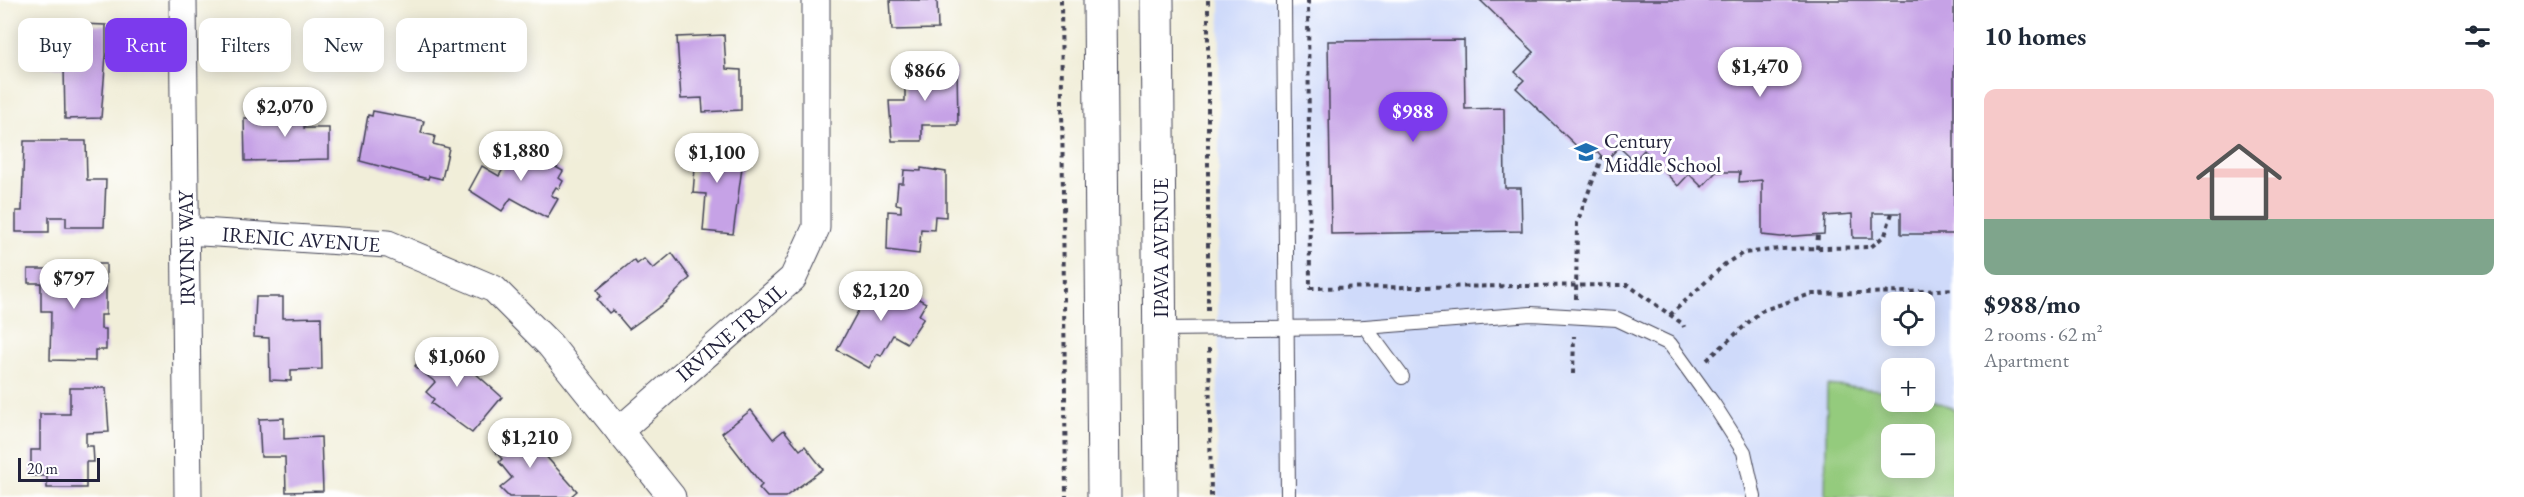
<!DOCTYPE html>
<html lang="en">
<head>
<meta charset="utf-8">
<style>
  body { margin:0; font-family:"EB Garamond",serif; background:#f6f6f7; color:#1f2937; height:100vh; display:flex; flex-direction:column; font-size:22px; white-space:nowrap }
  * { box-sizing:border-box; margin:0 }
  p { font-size:20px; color:#747a83 }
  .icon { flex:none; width:33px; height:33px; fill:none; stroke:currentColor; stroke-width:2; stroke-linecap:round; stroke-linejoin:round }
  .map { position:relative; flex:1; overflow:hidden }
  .drawer { display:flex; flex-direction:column; background:#fff; width:570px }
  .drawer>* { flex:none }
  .hud { position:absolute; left:18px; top:18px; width:570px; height:54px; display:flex; gap:12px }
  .tools { position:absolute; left:1881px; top:292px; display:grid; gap:12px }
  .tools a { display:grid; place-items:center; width:54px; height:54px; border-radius:12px; background:#fff; box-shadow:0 3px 15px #0003; font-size:30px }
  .scale { position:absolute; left:18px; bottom:15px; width:82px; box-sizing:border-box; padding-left:6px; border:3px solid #22223b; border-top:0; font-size:16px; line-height:21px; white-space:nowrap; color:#22223b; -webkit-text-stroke:4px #fff; paint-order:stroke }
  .price { position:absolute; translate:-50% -51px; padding:0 14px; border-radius:21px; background:#fff; color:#222; font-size:20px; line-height:39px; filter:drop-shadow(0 2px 3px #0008) }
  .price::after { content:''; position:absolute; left:50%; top:36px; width:18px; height:14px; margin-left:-9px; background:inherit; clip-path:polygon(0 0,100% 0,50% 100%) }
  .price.current { background:#7c3aed; color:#fff }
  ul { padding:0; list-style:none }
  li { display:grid; align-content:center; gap:12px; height:318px; padding:0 30px }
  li+li { border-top:2px solid #e0e1e3 }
  li span { display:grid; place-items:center; height:186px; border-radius:12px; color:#555 }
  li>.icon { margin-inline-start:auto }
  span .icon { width:108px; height:108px; fill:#fffc; stroke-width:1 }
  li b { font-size:26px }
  h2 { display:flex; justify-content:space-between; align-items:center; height:72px; padding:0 30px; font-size:26px }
  .chip { padding:0 21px; border-radius:12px; background:#fff; box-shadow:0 3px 15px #0003; font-size:21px; line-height:54px }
  .chip.current { background:#7c3aed; color:#fff }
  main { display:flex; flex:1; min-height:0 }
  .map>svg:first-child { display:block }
  .built { fill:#cfdafa; fill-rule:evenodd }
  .pitch { fill:#94cb7d; stroke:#5b765c; stroke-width:1.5; fill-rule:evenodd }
  .building { fill:#c6a2e6 }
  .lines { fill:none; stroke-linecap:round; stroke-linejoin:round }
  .service-casing { stroke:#414153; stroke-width:16 }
  .minor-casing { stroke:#414153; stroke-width:29 }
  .tertiary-casing { stroke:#414153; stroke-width:35 }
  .path { stroke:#414153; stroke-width:4; stroke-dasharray:4.5 4.5; stroke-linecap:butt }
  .service { stroke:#fff; stroke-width:14 }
  .minor { stroke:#fff; stroke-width:27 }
  .tertiary { stroke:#fff; stroke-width:33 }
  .labels { text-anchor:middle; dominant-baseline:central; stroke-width:6; stroke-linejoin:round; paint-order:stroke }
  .poi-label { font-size:21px; fill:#22223b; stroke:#fff; text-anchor:start }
  .street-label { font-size:21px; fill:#22223b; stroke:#fff }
</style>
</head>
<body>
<main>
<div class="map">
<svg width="1954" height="497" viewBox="0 0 1954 497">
  <rect width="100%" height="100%" fill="#fff"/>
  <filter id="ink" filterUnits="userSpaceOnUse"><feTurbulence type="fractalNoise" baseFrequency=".0167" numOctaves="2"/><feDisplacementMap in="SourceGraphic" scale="12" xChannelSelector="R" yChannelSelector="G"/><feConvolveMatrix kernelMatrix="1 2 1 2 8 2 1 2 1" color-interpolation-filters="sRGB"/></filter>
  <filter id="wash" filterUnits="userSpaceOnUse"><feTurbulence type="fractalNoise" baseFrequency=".008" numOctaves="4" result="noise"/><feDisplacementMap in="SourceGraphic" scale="24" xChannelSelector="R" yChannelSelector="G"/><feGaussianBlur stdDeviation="1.35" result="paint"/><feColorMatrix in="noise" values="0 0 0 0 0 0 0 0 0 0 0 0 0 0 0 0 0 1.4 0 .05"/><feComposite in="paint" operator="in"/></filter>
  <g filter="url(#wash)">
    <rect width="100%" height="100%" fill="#f1eed9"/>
    <path class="built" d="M 1220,0 L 1954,0 L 1954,497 L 1217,497 ZM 1892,303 L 1924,303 L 1924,336 L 1892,336 ZM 1892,369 L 1924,369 L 1924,402 L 1892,402 ZM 1892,435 L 1924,435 L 1924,468 L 1892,468 Z"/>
    <path class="pitch" d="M 1827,385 L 1891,391 L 1892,402 L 1924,402 L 1925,396 L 1954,409 L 1954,497 L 1825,497 ZM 1892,435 L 1924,435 L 1924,468 L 1892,468 Z"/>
    <g id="blocks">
      <g class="building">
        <path d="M 890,0 L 937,0 L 938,29 L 892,30 Z"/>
        <path d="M 1480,0 L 1954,0 L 1954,234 L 1901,234 L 1901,213 L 1873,213 L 1873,238 L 1853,238 L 1852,214 L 1825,216 L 1824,234 L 1781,237 L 1762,235 L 1762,180 L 1739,182 L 1740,172 L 1716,172 L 1702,187 L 1689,174 L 1678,186 L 1644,150 L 1634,161 L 1619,147 L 1606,161 L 1597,151 L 1589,158 L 1516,88 L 1524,80 L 1515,72 L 1534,52 Z"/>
        <path d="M 54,23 L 106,25 L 106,55 L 101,118 L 65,119 L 64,67 L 35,67 L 34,43 L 49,43 L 49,27 L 54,27 Z"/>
        <path d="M 724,35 L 726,69 L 741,70 L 741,110 L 703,112 L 702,98 L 681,99 L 677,37 Z"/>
        <path d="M 1464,40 L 1465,109 L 1504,108 L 1505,188 L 1521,188 L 1522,231 L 1331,234 L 1328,41 Z"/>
        <path d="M 905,62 L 926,62 L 926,69 L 957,68 L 958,125 L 922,125 L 922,141 L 892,141 L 889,101 L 905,101 Z"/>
        <path d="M 275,109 L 305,109 L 304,128 L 329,128 L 329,159 L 245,161 L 244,118 L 275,118 Z"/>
        <path d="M 373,111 L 424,121 L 421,133 L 435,136 L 433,144 L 449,148 L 442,179 L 429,176 L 428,179 L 360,161 L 368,115 L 372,116 Z"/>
        <path d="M 24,141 L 86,141 L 87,180 L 106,180 L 104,227 L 66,227 L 66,217 L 49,217 L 49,232 L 16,232 L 16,211 L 22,211 Z"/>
        <path d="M 690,143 L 729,147 L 729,152 L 744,153 L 733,234 L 703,231 L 706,194 L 693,193 L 695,168 L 688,167 Z"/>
        <path d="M 517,144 L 544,156 L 543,160 L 563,171 L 559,178 L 563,181 L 559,189 L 556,187 L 551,195 L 558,199 L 547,218 L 511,198 L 502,211 L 469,190 L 482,166 L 499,176 Z"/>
        <path d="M 921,168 L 946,172 L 946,217 L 935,216 L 934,230 L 921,229 L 919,254 L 887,250 L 888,211 L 901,212 L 901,205 L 896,204 L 898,183 L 903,183 L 904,170 L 921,171 Z"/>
        <path d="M 672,253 L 690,278 L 665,303 L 629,329 L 613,310 L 609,313 L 597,299 L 601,296 L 597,290 L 634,260 L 637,264 L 644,259 L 653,269 Z"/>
        <path d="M 76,264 L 106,264 L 106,315 L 101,315 L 101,329 L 106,329 L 106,350 L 95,350 L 95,361 L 50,360 L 51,311 L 41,311 L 41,283 L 28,283 L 28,269 L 75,269 Z"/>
        <path d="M 877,276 L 926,303 L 919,315 L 924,318 L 907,343 L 893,335 L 881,356 L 877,354 L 869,368 L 837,350 Z"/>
        <path d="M 256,297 L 283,297 L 283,318 L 321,317 L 322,369 L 291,370 L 291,381 L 270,380 L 269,338 L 254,337 Z"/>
        <path d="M 436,342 L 465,364 L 502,397 L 472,433 L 431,403 L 434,399 L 426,392 L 435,382 L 415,366 Z"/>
        <path d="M 70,388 L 106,388 L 109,432 L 86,433 L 86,446 L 93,446 L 94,462 L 86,462 L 86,488 L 47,488 L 47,476 L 31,476 L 31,450 L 40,450 L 40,414 L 70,414 Z"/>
        <path d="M 751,410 L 773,439 L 784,430 L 800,450 L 805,446 L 823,469 L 785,497 L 767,497 L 759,488 L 762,485 L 722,433 Z"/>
        <path d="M 284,418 L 284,439 L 321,437 L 323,491 L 286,492 L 285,457 L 261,457 L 259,419 Z"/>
        <path d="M 518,425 L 577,491 L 570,497 L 509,497 L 500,488 L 512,478 L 499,462 L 502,459 L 492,448 Z"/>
      </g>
    </g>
  </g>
  <g filter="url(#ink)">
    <use href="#blocks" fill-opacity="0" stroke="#414153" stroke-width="1.5"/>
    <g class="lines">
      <g class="service-casing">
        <g id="service">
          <path d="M 1284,0 L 1288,497"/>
          <path d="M 1365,327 L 1402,377"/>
          <path d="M 1160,329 L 1365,327 L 1531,314 L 1617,319 L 1670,344 L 1714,405 L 1744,452 L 1754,497"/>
        </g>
      </g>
      <g class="minor-casing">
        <g id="minor">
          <path d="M 183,0 L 188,497"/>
          <path d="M 186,231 L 388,244 L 494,289 L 550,345 L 672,497"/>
          <path d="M 619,431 L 793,278 L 816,228 L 816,0"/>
        </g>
      </g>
      <g class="tertiary-casing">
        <g id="tertiary">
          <path d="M 1100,0 L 1104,497"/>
          <path d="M 1157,0 L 1161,497"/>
        </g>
      </g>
      <g class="path">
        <path d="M 1061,0 L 1066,497"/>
        <path d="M 1208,0 L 1208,310"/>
        <path d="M 1308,0 L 1310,288 L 1628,285 L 1683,324 L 1684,327"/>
        <path d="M 1817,249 L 1818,234"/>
        <path d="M 1576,299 L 1577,223 L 1602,156"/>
        <path d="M 1670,315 L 1725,264 L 1743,253 L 1779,249 L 1871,247 L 1885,235 L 1892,213"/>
        <path d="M 1209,348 L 1211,497"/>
        <path d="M 1707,360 L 1761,311 L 1811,294 L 1909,292 L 1954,289"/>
        <path d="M 1573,374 L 1574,336"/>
      </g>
      <use href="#service" class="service"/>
      <use href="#minor" class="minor"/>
      <use href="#tertiary" class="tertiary"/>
    </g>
  </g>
  <defs>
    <g id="school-bare" transform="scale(1.8)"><path d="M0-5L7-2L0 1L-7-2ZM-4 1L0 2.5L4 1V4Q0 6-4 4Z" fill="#1f6fb2" stroke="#fff" stroke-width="2.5" paint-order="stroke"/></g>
  </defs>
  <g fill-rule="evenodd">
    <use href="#school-bare" x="1586" y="152"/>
  </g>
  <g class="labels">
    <g class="poi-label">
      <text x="1604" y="140">Century<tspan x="1604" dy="24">Middle School</tspan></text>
    </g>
    <g class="street-label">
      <text transform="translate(301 239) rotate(4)">IRENIC AVENUE</text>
      <text transform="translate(186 248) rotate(-91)">IRVINE WAY</text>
      <text transform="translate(1160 248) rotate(-90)">IPAVA AVENUE</text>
      <text transform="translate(731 332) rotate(-41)">IRVINE TRAIL</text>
    </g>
  </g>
</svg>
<div class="tools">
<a><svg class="icon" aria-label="locate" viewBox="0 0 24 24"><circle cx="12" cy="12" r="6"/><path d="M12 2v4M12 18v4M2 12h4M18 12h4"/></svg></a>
<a>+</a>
<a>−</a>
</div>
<div class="scale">20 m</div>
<b class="price" style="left:1760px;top:98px">$1,470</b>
<b class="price" style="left:925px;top:102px">$866</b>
<b class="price" style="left:285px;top:138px">$2,070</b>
<b class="price current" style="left:1413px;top:143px">$988</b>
<b class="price" style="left:521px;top:182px">$1,880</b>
<b class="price" style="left:717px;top:184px">$1,100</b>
<b class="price" style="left:74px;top:310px">$797</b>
<b class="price" style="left:881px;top:322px">$2,120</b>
<b class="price" style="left:457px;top:388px">$1,060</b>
<b class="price" style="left:530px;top:469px">$1,210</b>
<div class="hud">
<a class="chip">Buy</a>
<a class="chip current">Rent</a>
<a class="chip">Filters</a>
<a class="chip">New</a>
<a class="chip">Apartment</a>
</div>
</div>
<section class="drawer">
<h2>10 homes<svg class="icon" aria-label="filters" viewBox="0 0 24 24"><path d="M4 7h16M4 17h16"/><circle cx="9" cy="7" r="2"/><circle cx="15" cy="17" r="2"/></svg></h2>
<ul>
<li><span style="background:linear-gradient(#f6c9c9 70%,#7fa58c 0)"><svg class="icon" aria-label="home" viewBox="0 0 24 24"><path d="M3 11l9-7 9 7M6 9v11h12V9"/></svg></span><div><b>$988/mo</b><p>2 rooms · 62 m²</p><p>Apartment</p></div></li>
</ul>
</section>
</main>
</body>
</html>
